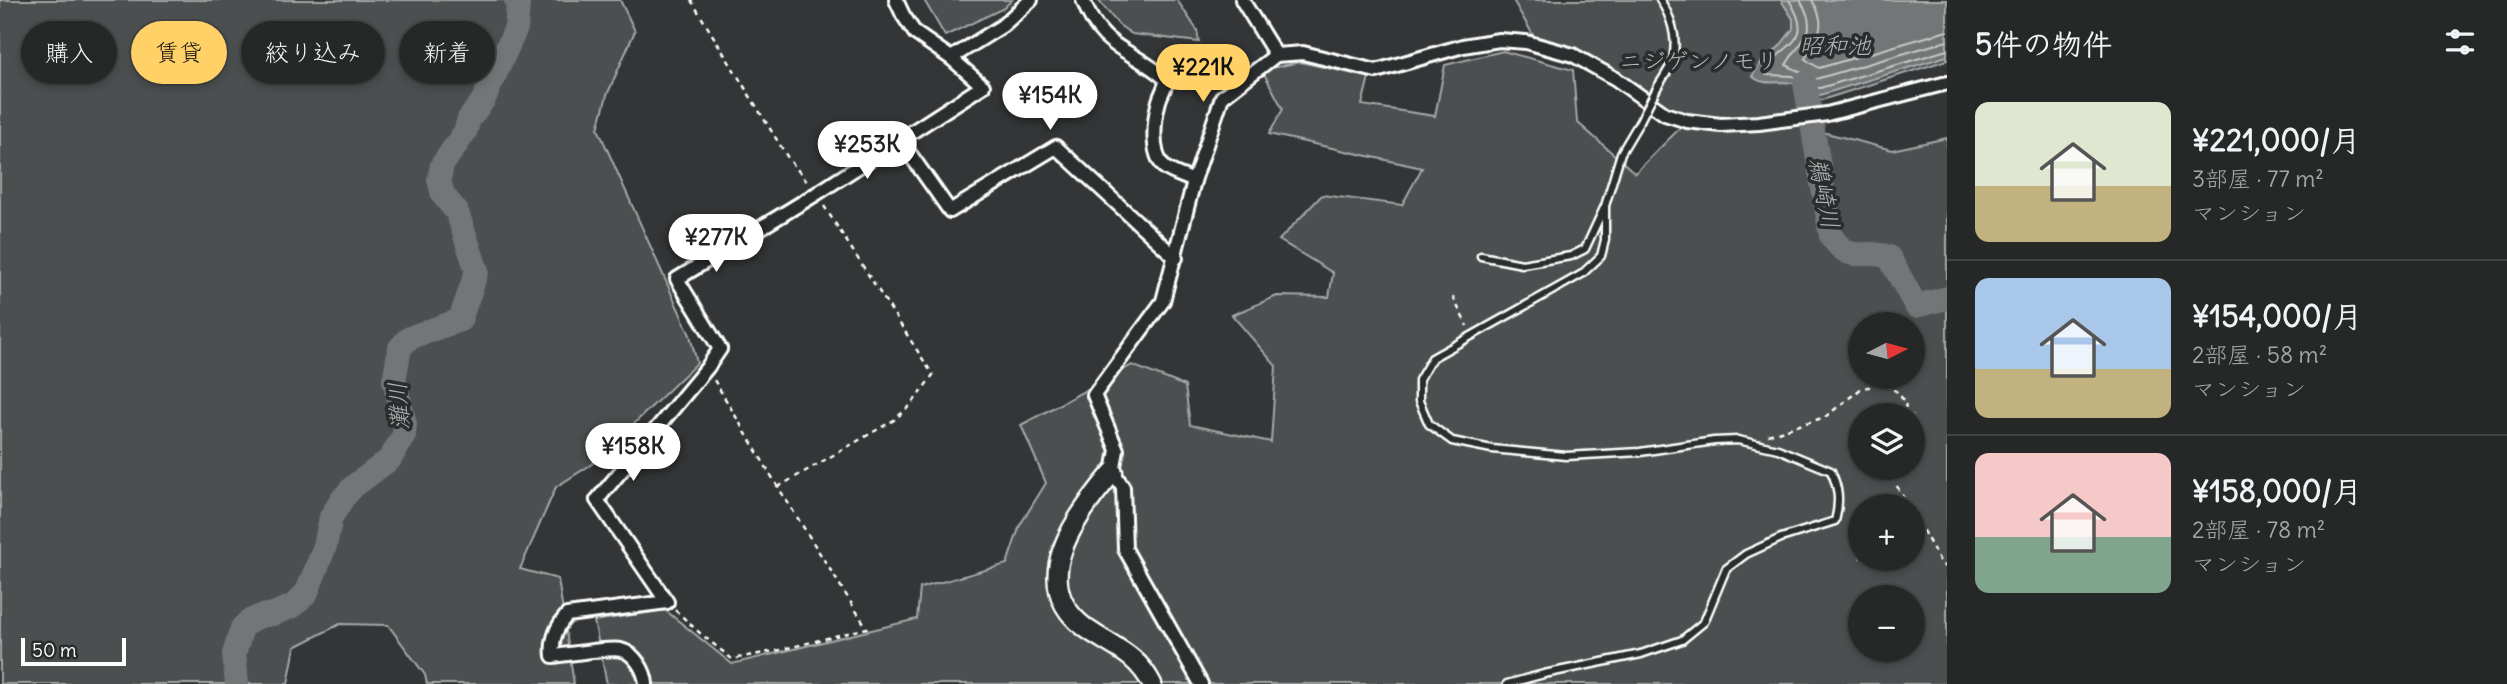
<!DOCTYPE html>
<html lang="ja">
<head>
<meta charset="utf-8">
<style>
  body { margin:0; font-family:Delius,"Klee One",sans-serif; background:#2e3030; color:#f1f3f6; height:100vh; display:flex; flex-direction:column; font-size:26px; white-space:nowrap }
  * { box-sizing:border-box; margin:0 }
  p { font-size:23px; color:#a4a6a8 }
  .icon { flex:none; width:38px; height:38px; fill:none; stroke:currentColor; stroke-width:2; stroke-linecap:round; stroke-linejoin:round }
  .map { position:relative; flex:1; overflow:hidden }
  .side { display:flex; flex-direction:column; background:#262828; width:560px }
  .side>* { flex:none }
  .banner { position:absolute; left:21px; top:21px; width:665px; height:63px; display:flex; gap:14px }
  .needle { width:46px; rotate:84deg }
  .tools { position:absolute; left:1848px; top:312px; display:grid; gap:14px }
  .tools a { display:grid; place-items:center; width:77px; height:77px; border-radius:50%; background:#262828; box-shadow:0 4px 10px #0003,0 0 0 2px #424445; font-size:35px }
  .scale { position:absolute; left:21px; bottom:18px; width:105px; box-sizing:border-box; padding-left:7px; border:4px solid #fff; border-top:0; font-size:19px; line-height:24px; white-space:nowrap; color:#fff; -webkit-text-stroke:5px #2a2d2e; paint-order:stroke }
  .price { position:absolute; translate:-50% -60px; padding:0 16px; border-radius:24px; background:#fff; color:#222; font-size:23px; line-height:46px; filter:drop-shadow(0 2px 4px #0008) }
  .price::after { content:''; position:absolute; left:50%; top:42px; width:21px; height:16px; margin-left:-10px; background:inherit; clip-path:polygon(0 0,100% 0,50% 100%) }
  .price.current { background:#ffd166; color:#111 }
  ul { padding:0; list-style:none }
  li { display:flex; align-items:center; gap:21px; height:175px; padding:0 28px }
  li+li { border-top:2px solid #424445 }
  li span { display:grid; place-items:center; flex:none; width:196px; height:140px; border-radius:14px; color:#555 }
  li>.icon { margin-inline-start:auto }
  span .icon { width:84px; height:84px; fill:#fffc; stroke-width:1 }
  li b { font-size:30px }
  h2 { display:flex; justify-content:space-between; align-items:center; height:84px; padding:0 28px; font-size:30px }
  .tag { padding:0 24px; border-radius:32px; background:#262828; box-shadow:0 4px 10px #0003,0 0 0 2px #424445; font-size:24px; line-height:63px }
  .tag.current { background:#ffd166; color:#111 }
  main { display:flex; flex:1; min-height:0 }
  .map>svg:first-child { display:block }
  .green { fill:#4c4f50; stroke:#a6a7a8; stroke-width:2; fill-rule:evenodd }
  .water { fill:#737576; stroke:#abacad; stroke-width:2 }
  .lines { fill:none; stroke-linecap:round; stroke-linejoin:round }
  .shore { stroke:#c7c8c8; stroke-width:2 }
  .river { stroke:#737576; stroke-width:24 }
  .lane-casing { stroke:#fff; stroke-width:11 }
  .street-casing { stroke:#fff; stroke-width:18 }
  .secondary-casing { stroke:#fff; stroke-width:23 }
  .path { stroke:#fff; stroke-width:2.5; stroke-dasharray:5 5; stroke-linecap:butt }
  .lane { stroke:#2a2d2e; stroke-width:6 }
  .street { stroke:#2a2d2e; stroke-width:12 }
  .secondary { stroke:#2a2d2e; stroke-width:18 }
  .lane-bridge-casing { stroke:#fff; stroke-width:11; stroke-linecap:butt }
  .lane-bridge { stroke:#2a2d2e; stroke-width:6 }
  .labels { text-anchor:middle; dominant-baseline:central; stroke-width:7; stroke-linejoin:round; paint-order:stroke }
  .park-label { font-size:23px; fill:#b7b9b9; stroke:#2a2d2e }
  .water-label { font-size:24px; font-style:italic; fill:#b2b3b4; stroke:#2a2d2e }
</style>
</head>
<body>
<main>
<div class="map">
<svg width="1947" height="684" viewBox="0 0 1947 684">
  <rect width="100%" height="100%" fill="#333536"/>
  <filter id="ink" filterUnits="userSpaceOnUse"><feTurbulence type="fractalNoise" baseFrequency=".0143" numOctaves="2"/><feDisplacementMap in="SourceGraphic" scale="14" xChannelSelector="R" yChannelSelector="G"/><feConvolveMatrix kernelMatrix="1 2 1 2 8 2 1 2 1" color-interpolation-filters="sRGB"/></filter>
  <g filter="url(#ink)">
    <g class="green">
      <path d="M 0,0 L 620,0 L 635,31 L 607,95 L 598,129 L 690,335 L 697,363 L 592,464 L 556,487 L 520,569 L 558,579 L 574,684 L 427,684 L 425,675 L 388,625 L 340,624 L 295,647 L 288,684 L 0,684 Z"/>
      <path d="M 924,0 L 1012,0 L 1004,8 L 945,36 Z"/>
      <path d="M 1098,0 L 1177,0 L 1197,30 L 1199,42 L 1132,34 L 1119,25 Z"/>
      <path d="M 1513,0 L 1947,0 L 1947,60 L 1806,105 L 1807,128 L 1892,150 L 1947,138 L 1947,684 L 607,684 L 594,621 L 665,610 L 732,664 L 917,619 L 920,588 L 1007,564 L 1020,525 L 1046,483 L 1021,425 L 1132,365 L 1185,386 L 1190,425 L 1271,442 L 1276,366 L 1232,315 L 1277,296 L 1329,297 L 1333,273 L 1279,240 L 1322,195 L 1402,205 L 1422,168 L 1269,134 L 1283,109 L 1262,70 L 1300,62 L 1369,77 L 1362,105 L 1435,116 L 1445,65 L 1503,51 L 1573,70 L 1577,122 L 1635,173 L 1686,122 L 1537,42 ZM 1860,324 L 1913,324 L 1913,376 L 1860,376 ZM 1860,415 L 1913,415 L 1913,467 L 1860,467 ZM 1860,506 L 1913,506 L 1913,558 L 1860,558 ZM 1860,597 L 1913,597 L 1913,649 L 1860,649 Z"/>
    </g>
    <path class="water" d="M 1781,0 L 1947,0 L 1947,56 L 1820,95 L 1805,93 L 1803,88 C 1799,87 1796,84 1792,83 C 1778,80 1764,87 1752,76 L 1761,63 L 1779,47 L 1793,29 L 1793,19 Z"/>
    <g class="lines">
      <g class="shore">
        <path d="M 1789,0 C 1817,44 1783,41 1764,72 L 1767,75 L 1793,76 L 1811,87 L 1820,88 L 1947,50"/>
        <path d="M 1800,0 C 1821,34 1801,38 1786,65 L 1816,79 L 1947,41"/>
        <path d="M 1812,0 C 1829,27 1817,36 1805,59 L 1819,68 L 1947,31"/>
      </g>
      <g class="river">
        <path d="M 1805,83 L 1831,236 C 1852,267 1861,247 1889,257 L 1916,306 L 1947,298"/>
        <path d="M 237,684 L 234,654 L 242,628 L 249,621 L 261,616 L 273,614 L 293,606 L 307,592 L 325,546 L 331,517 L 343,498 L 354,486 L 390,459 L 404,435 L 405,424 L 394,380 L 400,348 L 408,339 L 417,335 L 460,320 L 477,271 L 457,212 L 443,195 L 439,180 L 442,165 L 465,132 L 469,119 L 484,99 L 516,28 L 518,5 L 516,0"/>
      </g>
      <g class="lane-casing">
        <g id="lane">
          <path d="M 1657,88 C 1662,79 1671,68 1673,59 C 1678,38 1671,16 1660,0"/>
          <path d="M 1481,256 L 1522,264 L 1571,256 L 1585,249 L 1604,208"/>
          <path d="M 1507,684 L 1544,674 L 1641,654 L 1682,640 L 1704,622 L 1726,569 L 1746,554 L 1781,538 L 1835,521 C 1840,502 1839,489 1831,471 L 1778,449 L 1738,440 L 1714,441 L 1640,452 L 1566,456 L 1492,449 L 1452,441 L 1429,424 L 1419,401 L 1419,380 L 1432,358 L 1582,274 L 1601,256 L 1605,240 L 1605,206 L 1621,153 L 1640,121"/>
        </g>
      </g>
      <g class="street-casing">
        <g id="street">
          <path d="M 1083,0 C 1102,52 1131,47 1167,80 C 1165,88 1161,94 1159,101 C 1154,119 1150,152 1164,167 C 1171,173 1186,177 1194,181"/>
          <path d="M 1242,0 L 1276,55"/>
          <path d="M 951,58 L 1002,26 L 1031,0"/>
          <path d="M 900,140 L 950,211 L 1056,147 L 1176,258"/>
          <path d="M 646,684 C 645,671 635,653 621,650 C 612,647 565,655 553,656 C 551,640 556,627 567,615 L 667,602 L 597,500 L 707,368 L 720,349 L 677,279 L 816,194 L 983,86 L 951,58 L 915,33 L 903,15 L 896,0"/>
          <path d="M 1201,684 L 1125,549 L 1123,487 L 1113,472 L 1117,450 L 1094,395 L 1163,301 L 1194,181 L 1222,97 L 1276,55 L 1303,53 L 1376,71 L 1463,46 L 1499,40 L 1526,42 L 1573,55 L 1616,79 L 1665,114 L 1687,121 L 1721,125 L 1759,123 L 1827,114 L 1947,83"/>
        </g>
      </g>
      <g class="secondary-casing">
        <path id="secondary" d="M 1113,472 C 1076,515 1024,584 1087,629 C 1114,648 1136,653 1152,684"/>
      </g>
      <g class="path">
        <path d="M 691,0 L 788,158 L 808,183"/>
        <path d="M 1453,297 L 1467,326"/>
        <path d="M 1768,435 L 1825,417 L 1862,388 L 1886,384 L 1897,392 L 1906,403 L 1904,415"/>
        <path d="M 1895,467 L 1893,479 L 1908,506"/>
        <path d="M 778,487 L 894,420 L 911,405 L 933,375 L 824,206"/>
        <path d="M 1913,513 L 1942,565 L 1947,567"/>
        <path d="M 675,610 L 701,634 L 732,659 L 780,650 L 867,628 L 778,487 L 714,380"/>
      </g>
      <use href="#lane" class="lane"/>
      <use href="#street" class="street"/>
      <use href="#secondary" class="secondary"/>
      <g class="lane-bridge-casing">
        <path id="lane-bridge" d="M 1640,121 L 1657,88"/>
      </g>
      <use href="#lane-bridge" class="lane-bridge"/>
    </g>
  </g>
  <g class="labels">
    <g class="park-label">
      <text x="1699" y="60">ニジゲンノモリ</text>
    </g>
    <g class="water-label">
      <text x="1835" y="45">昭和池</text>
      <text transform="translate(1825 193) rotate(79)">鵜崎川</text>
      <text transform="translate(398 406) rotate(-94)">灘川</text>
    </g>
  </g>
</svg>
<div class="tools">
<a><svg class="needle" viewBox="-14 -14 28 28"><path d="M0-13l5 13h-10z" fill="#e53935"/><path d="M0 13l5-13h-10z" fill="#a4a6a8"/></svg></a>
<a><svg class="icon" aria-label="layers" viewBox="0 0 24 24"><path d="M12 4l9 5-9 5-9-5zM3 14l9 5 9-5"/></svg></a>
<a>+</a>
<a>−</a>
</div>
<div class="scale">50 m</div>
<b class="price current" style="left:1203px;top:104px">¥221K</b>
<b class="price" style="left:1050px;top:132px">¥154K</b>
<b class="price" style="left:867px;top:181px">¥253K</b>
<b class="price" style="left:716px;top:274px">¥277K</b>
<b class="price" style="left:633px;top:483px">¥158K</b>
<div class="banner">
<a class="tag">購入</a>
<a class="tag current">賃貸</a>
<a class="tag">絞り込み</a>
<a class="tag">新着</a>
</div>
</div>
<section class="side">
<h2>5件の物件<svg class="icon" aria-label="filters" viewBox="0 0 24 24"><path d="M4 7h16M4 17h16"/><circle cx="9" cy="7" r="2"/><circle cx="15" cy="17" r="2"/></svg></h2>
<ul>
<li><span style="background:linear-gradient(#dfe7d0 60%,#c2b280 0)"><svg class="icon" aria-label="home" viewBox="0 0 24 24"><path d="M3 11l9-7 9 7M6 9v11h12V9"/></svg></span><div><b>¥221,000/月</b><p>3部屋 · 77 m²</p><p>マンション</p></div></li>
<li><span style="background:linear-gradient(#a9c7e8 65%,#c2b280 0)"><svg class="icon" aria-label="home" viewBox="0 0 24 24"><path d="M3 11l9-7 9 7M6 9v11h12V9"/></svg></span><div><b>¥154,000/月</b><p>2部屋 · 58 m²</p><p>マンション</p></div></li>
<li><span style="background:linear-gradient(#f6c9c9 60%,#7fa58c 0)"><svg class="icon" aria-label="home" viewBox="0 0 24 24"><path d="M3 11l9-7 9 7M6 9v11h12V9"/></svg></span><div><b>¥158,000/月</b><p>2部屋 · 78 m²</p><p>マンション</p></div></li>
</ul>
</section>
</main>
</body>
</html>
